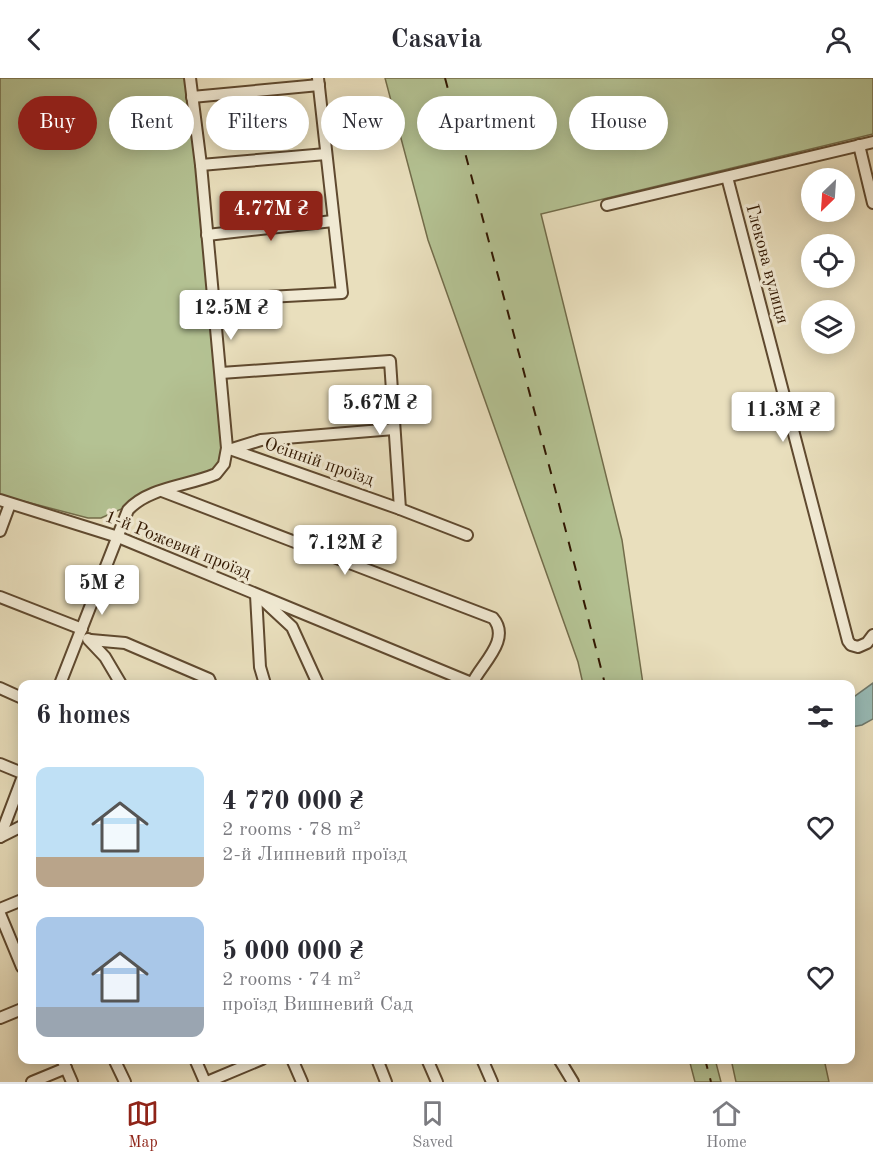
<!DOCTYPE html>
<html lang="en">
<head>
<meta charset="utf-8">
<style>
  body { margin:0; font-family:"Old Standard TT",serif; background:#f7f7f7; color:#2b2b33; height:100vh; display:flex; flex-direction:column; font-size:22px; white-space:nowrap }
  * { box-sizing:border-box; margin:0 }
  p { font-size:20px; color:#7c7c81 }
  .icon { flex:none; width:33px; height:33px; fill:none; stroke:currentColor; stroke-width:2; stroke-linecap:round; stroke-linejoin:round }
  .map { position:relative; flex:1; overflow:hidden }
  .panel { position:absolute; left:18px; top:602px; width:837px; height:384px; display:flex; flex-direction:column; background:#fff; border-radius:12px; box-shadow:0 3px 15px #0003 }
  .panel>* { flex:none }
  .guide { position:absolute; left:18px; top:18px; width:837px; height:54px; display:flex; gap:12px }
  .needle { width:39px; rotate:205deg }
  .tools { position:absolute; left:801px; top:90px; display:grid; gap:12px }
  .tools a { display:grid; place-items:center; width:54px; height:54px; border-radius:50%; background:#fff; box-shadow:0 3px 15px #0003; font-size:30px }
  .price { position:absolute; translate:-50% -51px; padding:0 14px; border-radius:6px; background:#fff; color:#222; font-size:20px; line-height:39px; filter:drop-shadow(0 2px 3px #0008) }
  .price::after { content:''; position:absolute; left:50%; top:36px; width:18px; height:14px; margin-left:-9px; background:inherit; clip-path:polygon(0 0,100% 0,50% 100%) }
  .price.selected { background:#8f2418; color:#fff }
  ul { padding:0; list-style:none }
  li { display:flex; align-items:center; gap:18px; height:150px; padding:0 18px }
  li span { display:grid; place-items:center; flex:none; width:168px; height:120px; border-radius:12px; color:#555 }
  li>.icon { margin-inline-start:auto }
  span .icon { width:72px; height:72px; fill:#fffc; stroke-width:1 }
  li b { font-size:26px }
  h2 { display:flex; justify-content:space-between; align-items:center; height:72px; padding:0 18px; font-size:26px }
  .pill { padding:0 21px; border-radius:27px; background:#fff; box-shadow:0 3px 15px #0003; font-size:21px; line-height:54px }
  .pill.selected { background:#8f2418; color:#fff }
  header { display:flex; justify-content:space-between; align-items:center; height:78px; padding:0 18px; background:#fff; font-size:27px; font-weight:700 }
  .dock { display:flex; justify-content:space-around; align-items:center; height:84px; border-top:2px solid #e1e1e2; background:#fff; font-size:16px; color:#7c7c81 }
  .dock a { display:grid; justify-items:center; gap:3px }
  .dock .selected { color:#8f2418 }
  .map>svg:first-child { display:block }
  .green { fill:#b4c293; stroke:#726c4a; stroke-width:1.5 }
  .water { fill:#99bcb7; stroke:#6f7a6e; stroke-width:1.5 }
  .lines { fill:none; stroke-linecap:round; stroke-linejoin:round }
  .minor-casing { stroke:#5f492f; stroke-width:14 }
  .minor { stroke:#f1ead4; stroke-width:10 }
  .rail { stroke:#311700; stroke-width:2; stroke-dasharray:10 10; stroke-linecap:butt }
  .labels { text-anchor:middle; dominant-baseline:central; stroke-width:6; stroke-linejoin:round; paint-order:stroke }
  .street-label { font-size:18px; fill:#311700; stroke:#f1ead4 }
</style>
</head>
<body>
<header><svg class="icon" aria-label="back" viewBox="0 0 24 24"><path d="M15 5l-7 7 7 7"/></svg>Casavia<svg class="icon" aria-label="person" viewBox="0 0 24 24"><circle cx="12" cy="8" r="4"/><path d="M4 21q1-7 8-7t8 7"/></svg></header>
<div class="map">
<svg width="873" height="1004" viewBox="0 0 873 1004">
  <rect width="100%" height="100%" fill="#e9dfbd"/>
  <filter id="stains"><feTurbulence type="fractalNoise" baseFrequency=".00333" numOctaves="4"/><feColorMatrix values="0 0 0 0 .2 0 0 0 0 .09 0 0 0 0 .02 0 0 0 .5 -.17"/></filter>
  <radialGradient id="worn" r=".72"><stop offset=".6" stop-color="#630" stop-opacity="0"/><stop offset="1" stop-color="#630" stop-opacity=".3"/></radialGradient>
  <g class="green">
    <path d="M 0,0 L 190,0 L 227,370 L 221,392 L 162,413 L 101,440 L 88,440 L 0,417 Z"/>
    <path d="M 385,0 L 873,0 L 873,56 L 541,136 L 622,462 L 643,606 L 583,606 L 578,584 L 428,162 Z"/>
    <path d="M 689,981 L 715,981 L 721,1004 L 695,1004 Z"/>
    <path d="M 731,981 L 824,981 L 829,1004 L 736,1004 Z"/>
  </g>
  <path class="water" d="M 873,605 L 873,641 L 862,647 L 851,649 L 851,621 Z"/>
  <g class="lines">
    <g class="minor-casing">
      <g id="minor">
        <path d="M 192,19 L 319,7"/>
        <path d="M 859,67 L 873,125"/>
        <path d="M 201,87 L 326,76"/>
        <path d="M 727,99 L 848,563 L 851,567 L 858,569 L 867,565 L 873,557"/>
        <path d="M 607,127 L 873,64"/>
        <path d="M 207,157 L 333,143"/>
        <path d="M 212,222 L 342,215 L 318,0"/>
        <path d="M 221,295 L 390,283 L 400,431 L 227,370"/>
        <path d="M 232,371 L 261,362 L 394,351"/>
        <path d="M 162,413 L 493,540 C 512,562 480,587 472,606"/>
        <path d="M 0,422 L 118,459 L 474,606"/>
        <path d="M 400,431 L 467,457"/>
        <path d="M 0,453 L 10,426"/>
        <path d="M 256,517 L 260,589 L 265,606"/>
        <path d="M 0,519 L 82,551"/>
        <path d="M 264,523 L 292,549 L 318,606"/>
        <path d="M 88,561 L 105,579 L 121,606"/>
        <path d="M 91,562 L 125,565 L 209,601 L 211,606"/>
        <path d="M 60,606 L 128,432 C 149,409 188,408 216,396 L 224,386 L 227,370 L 201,87 L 190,0"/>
        <path d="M 0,610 L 22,620"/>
        <path d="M 0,686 L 22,695"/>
        <path d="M 0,759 L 22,701"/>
        <path d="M 0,759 L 22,748"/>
        <path d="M 0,831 L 22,822"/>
        <path d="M 0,836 L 22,889"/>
        <path d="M 0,940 L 22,931"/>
        <path d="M 62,981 L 72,1004"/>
        <path d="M 114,981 L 125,1004"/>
        <path d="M 195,981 L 205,1004"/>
        <path d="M 292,981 L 302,1004"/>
        <path d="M 377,981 L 386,1004"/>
        <path d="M 427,981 L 437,1004"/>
        <path d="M 482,981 L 492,1004"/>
        <path d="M 559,981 L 573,1004"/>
        <path d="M 32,1004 L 66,990"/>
        <path d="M 207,1004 L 262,981"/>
      </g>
    </g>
    <use href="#minor" class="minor"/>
    <g class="rail">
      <path d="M 445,0 L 551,395 L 605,606"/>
      <path d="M 705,981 L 711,1004"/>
    </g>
  </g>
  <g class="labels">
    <g class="street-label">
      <text transform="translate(767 186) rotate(75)">Глекова вулиця</text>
      <text transform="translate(319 384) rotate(19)">Осінній проїзд</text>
      <text transform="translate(178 467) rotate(22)">1-й Рожевий проїзд</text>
    </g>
  </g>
  <rect width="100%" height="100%" filter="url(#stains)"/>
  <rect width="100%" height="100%" fill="url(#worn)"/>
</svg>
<div class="tools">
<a><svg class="needle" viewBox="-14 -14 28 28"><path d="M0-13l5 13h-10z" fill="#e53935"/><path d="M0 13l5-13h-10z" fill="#7c7c81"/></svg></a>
<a><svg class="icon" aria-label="locate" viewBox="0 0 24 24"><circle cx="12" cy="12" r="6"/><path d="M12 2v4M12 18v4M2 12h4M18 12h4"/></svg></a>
<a><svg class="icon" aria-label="layers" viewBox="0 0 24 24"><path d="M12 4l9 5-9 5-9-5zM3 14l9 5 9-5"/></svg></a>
</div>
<b class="price selected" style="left:271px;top:164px">4.77M ₴</b>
<b class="price" style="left:231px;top:263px">12.5M ₴</b>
<b class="price" style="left:380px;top:358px">5.67M ₴</b>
<b class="price" style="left:783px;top:365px">11.3M ₴</b>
<b class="price" style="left:345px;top:498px">7.12M ₴</b>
<b class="price" style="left:102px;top:538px">5M ₴</b>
<div class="guide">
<a class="pill selected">Buy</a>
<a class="pill">Rent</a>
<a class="pill">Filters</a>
<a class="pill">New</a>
<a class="pill">Apartment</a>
<a class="pill">House</a>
</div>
<section class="panel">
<h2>6 homes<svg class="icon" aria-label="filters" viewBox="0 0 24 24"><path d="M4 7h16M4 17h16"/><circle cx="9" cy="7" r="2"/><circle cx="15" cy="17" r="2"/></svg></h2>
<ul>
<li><span style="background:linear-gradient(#bfe0f5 75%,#b9a48a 0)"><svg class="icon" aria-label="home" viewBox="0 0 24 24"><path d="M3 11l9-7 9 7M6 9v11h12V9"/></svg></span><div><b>4 770 000 ₴</b><p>2 rooms · 78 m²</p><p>2-й Липневий проїзд</p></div><svg class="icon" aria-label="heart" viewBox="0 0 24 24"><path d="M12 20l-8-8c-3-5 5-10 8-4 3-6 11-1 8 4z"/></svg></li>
<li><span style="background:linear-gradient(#a9c7e8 75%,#9aa5b1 0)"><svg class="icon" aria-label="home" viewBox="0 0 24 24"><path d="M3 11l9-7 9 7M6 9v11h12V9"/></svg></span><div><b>5 000 000 ₴</b><p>2 rooms · 74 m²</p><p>проїзд Вишневий Сад</p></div><svg class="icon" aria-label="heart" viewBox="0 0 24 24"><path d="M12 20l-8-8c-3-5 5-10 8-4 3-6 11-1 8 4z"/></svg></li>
</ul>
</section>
</div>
<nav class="dock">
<a class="selected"><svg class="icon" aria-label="map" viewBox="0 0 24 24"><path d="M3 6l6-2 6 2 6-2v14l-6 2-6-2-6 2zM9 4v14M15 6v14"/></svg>Map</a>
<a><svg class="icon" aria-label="saved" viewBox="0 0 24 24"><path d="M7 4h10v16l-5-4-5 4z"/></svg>Saved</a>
<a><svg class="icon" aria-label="home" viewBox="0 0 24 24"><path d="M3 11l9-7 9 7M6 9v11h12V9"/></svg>Home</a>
</nav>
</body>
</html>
